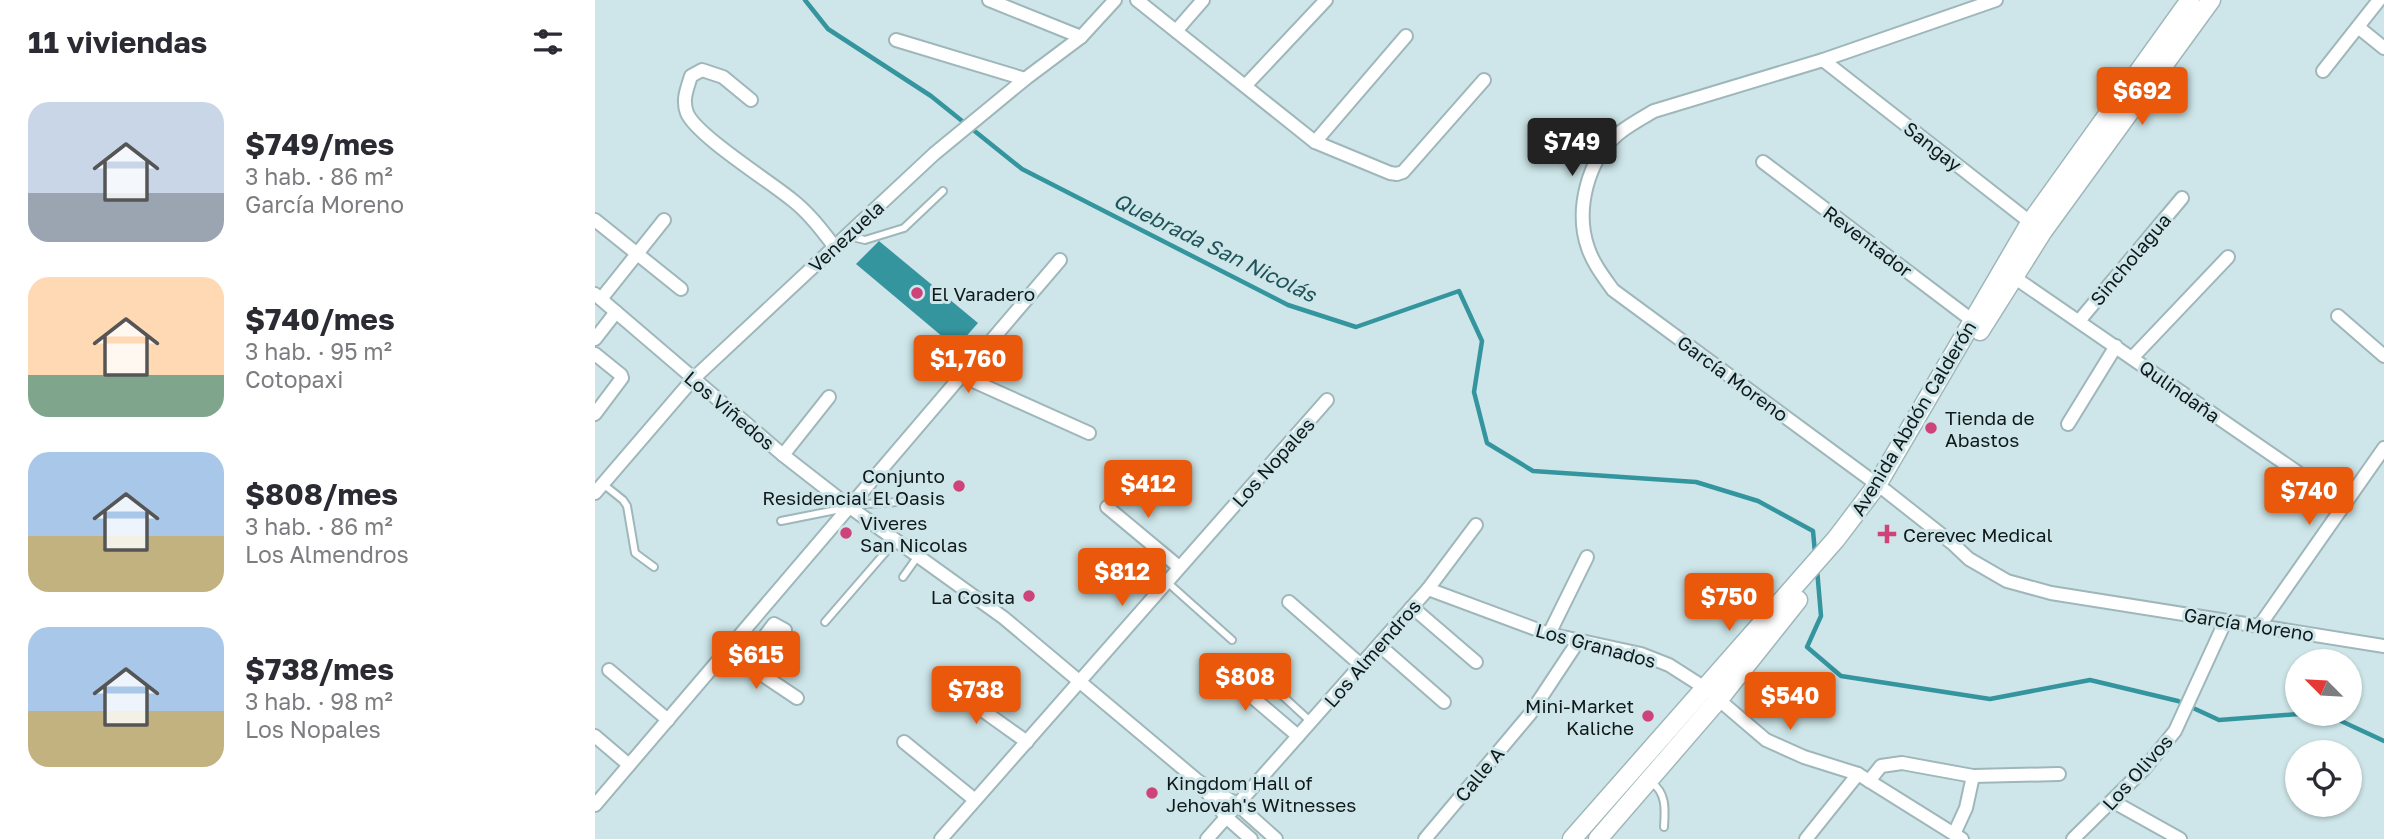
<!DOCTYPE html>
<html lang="es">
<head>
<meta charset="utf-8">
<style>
  body { margin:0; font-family:"Golos Text",sans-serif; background:#f7f7f7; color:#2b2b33; height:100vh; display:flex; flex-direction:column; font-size:26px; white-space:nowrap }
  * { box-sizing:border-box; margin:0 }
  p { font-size:23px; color:#7c7c81 }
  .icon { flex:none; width:38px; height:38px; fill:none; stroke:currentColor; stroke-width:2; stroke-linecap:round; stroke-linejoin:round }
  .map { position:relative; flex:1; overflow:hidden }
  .side { display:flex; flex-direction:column; background:#fff; width:595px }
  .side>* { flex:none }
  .needle { width:46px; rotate:294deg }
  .buttons { position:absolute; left:1690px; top:649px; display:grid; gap:14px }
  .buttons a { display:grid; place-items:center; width:77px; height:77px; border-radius:50%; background:#fff; box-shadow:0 2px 5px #0004; font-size:35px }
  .price { position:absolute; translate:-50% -60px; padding:0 16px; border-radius:7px; background:#ea580c; color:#fff; font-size:23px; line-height:46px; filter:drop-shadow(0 2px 4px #0008) }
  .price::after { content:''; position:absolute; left:50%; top:42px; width:21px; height:16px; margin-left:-10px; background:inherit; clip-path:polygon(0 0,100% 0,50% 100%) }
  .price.on { background:#222; color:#fff }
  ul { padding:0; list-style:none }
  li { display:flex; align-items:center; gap:21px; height:175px; padding:0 28px }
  li span { display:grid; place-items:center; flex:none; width:196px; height:140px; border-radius:21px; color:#555 }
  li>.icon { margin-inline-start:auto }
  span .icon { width:84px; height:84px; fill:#fffc; stroke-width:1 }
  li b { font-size:30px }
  h2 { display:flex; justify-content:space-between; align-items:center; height:84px; padding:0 28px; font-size:30px }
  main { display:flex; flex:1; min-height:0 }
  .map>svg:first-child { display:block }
  .water { fill:#35959f }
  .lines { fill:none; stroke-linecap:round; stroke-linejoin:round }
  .stream { stroke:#35959f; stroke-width:4.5 }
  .lane-casing { stroke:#9fb7ba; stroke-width:10 }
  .street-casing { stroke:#9fb7ba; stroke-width:16 }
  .secondary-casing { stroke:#9fb7ba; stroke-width:21 }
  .lane { stroke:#fff; stroke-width:6 }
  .street { stroke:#fff; stroke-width:12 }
  .secondary { stroke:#fff; stroke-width:18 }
  .poi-dot { fill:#cd437a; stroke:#cee6e9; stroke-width:2.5 }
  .labels { text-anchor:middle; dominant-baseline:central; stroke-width:6; stroke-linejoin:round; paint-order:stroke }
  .street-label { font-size:19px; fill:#10191a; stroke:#cee6e9 }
  .poi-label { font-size:19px; fill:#10191a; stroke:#cee6e9; text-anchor:start }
  .water-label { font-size:21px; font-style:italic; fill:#1d5359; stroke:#cee6e9 }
</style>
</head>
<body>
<main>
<section class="side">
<h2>11 viviendas<svg class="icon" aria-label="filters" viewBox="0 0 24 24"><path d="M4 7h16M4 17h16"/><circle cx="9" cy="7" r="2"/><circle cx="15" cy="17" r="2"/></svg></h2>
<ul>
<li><span style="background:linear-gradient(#c9d6e8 65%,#9aa5b1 0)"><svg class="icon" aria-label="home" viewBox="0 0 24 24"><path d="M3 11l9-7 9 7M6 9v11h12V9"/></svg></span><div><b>$749/mes</b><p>3 hab. · 86 m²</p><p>García Moreno</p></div></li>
<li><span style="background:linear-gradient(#ffd9b3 70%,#7fa58c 0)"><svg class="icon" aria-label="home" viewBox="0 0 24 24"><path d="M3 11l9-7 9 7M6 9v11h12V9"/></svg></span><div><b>$740/mes</b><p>3 hab. · 95 m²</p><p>Cotopaxi</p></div></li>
<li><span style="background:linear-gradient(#a9c7e8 60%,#c2b280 0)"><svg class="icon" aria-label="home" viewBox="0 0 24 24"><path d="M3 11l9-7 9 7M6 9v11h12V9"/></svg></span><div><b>$808/mes</b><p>3 hab. · 86 m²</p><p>Los Almendros</p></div></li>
<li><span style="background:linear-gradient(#a9c7e8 60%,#c2b280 0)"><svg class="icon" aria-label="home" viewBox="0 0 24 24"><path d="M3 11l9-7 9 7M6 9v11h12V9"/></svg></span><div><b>$738/mes</b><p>3 hab. · 98 m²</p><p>Los Nopales</p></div></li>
</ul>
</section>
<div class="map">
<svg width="1789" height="839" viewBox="0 0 1789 839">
  <rect width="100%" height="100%" fill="#cee6e9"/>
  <path class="water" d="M 284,241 L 383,323 L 361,348 L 261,264 Z"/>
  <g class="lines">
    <g class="stream">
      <path d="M 210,0 L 233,29 L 336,96 L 427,169 L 693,305 L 761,327 L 864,291 L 887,341 L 879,392 L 892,443 L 938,471 L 1101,482 L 1163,501 L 1218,531 L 1220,553"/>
      <path d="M 1222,569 L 1226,616 L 1212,647 L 1246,676 L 1395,699 L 1495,680 L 1583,701 L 1624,720 L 1704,714"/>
      <path d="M 1731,714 L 1789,741"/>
    </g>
    <g class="lane-casing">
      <g id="lane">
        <path d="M 253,236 L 270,240 L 309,228 L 348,191"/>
        <path d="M 8,484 L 28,500 L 32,506 L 40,553 L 59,567"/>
        <path d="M 186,521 L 271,504 L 319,501"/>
        <path d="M 308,577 L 323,556"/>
        <path d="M 572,582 L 637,640"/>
        <path d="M 230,622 L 301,540"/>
        <path d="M 663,673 L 716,722"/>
        <path d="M 1056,782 C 1072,793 1070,810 1069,827"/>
      </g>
    </g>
    <g class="street-casing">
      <g id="street">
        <path d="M 394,0 L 486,37"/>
        <path d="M 542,0 L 720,142 L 795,173 L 802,174 L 808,172 L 889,80"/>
        <path d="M 1401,0 L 1228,60 L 1059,111 C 1047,118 1034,125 1023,134 C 992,160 980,211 993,248 C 998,263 1008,276 1018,290 L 1291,491 L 1357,543 L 1374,559 L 1412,581 L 1456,593 L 1789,646"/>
        <path d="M 1763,27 L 1789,48"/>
        <path d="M 581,31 L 608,0"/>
        <path d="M 301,40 L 430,79"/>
        <path d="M 1228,60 L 1440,226"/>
        <path d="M 1728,71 L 1784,0"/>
        <path d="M 651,85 L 731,0"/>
        <path d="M 156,100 L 128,77 L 107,70 L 96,76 C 92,89 87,100 92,113 C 101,135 174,181 196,199 C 213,212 226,229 239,246"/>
        <path d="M 720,142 L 811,36"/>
        <path d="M 1168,162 L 1378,321"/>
        <path d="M 0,220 L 86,289"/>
        <path d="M 1413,273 L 1750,505"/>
        <path d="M 0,294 L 188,455 L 256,508 L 409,618 L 603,781 L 643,805 L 681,839"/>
        <path d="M 6,299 L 69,220"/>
        <path d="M 1743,316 L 1789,356"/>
        <path d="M 1484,321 L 1587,198"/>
        <path d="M 0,339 L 21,312"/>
        <path d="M 0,354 L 26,375 L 27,378 L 0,414"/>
        <path d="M 1537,358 L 1633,257"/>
        <path d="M 367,376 L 494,433"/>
        <path d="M 1473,424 L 1521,346"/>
        <path d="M 188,455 L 234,397"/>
        <path d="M 0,493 L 98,379 L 339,154 L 430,79 L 486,37 L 520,0"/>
        <path d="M 512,507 L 584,567"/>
        <path d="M 833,589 L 954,634 L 1046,654 L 1074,665 L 1110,688 L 1171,740 L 1209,757 L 1263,774 L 1367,839"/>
        <path d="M 694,602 L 766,665"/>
        <path d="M 817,607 L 881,662"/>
        <path d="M 1665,625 L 1789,448"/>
        <path d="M 954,634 L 992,557"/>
        <path d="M 784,645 L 849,702"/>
        <path d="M 132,651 L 202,698"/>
        <path d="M 149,663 L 179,624 L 190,630"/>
        <path d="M 14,670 L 73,720"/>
        <path d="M 629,673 L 703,736"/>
        <path d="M 362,692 L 432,742"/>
        <path d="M 0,736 L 34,765"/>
        <path d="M 309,742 L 380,800"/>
        <path d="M 1274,781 L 1286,766 L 1307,763 L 1378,776 L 1464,774"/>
        <path d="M 608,787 L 631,817 L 656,839"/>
        <path d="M 1517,801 L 1585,839"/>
        <path d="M 0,805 L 465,260"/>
        <path d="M 1359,834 L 1371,808 L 1378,776"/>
        <path d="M 346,839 L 732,400"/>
        <path d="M 612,839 L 833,589 L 881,525"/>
        <path d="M 830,839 L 935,714 L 984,640"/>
        <path d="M 1211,839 L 1263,774"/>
        <path d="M 1478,839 L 1550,768 L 1580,731 L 1630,622"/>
      </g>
    </g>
    <g class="secondary-casing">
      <g id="secondary">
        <path d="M 1385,331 L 1448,231 L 1616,0"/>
        <path d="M 977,839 L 1241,539 L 1282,485 L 1435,223 L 1595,0"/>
        <path d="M 1003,839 L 1129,693 L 1203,600"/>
      </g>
    </g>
    <use href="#lane" class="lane"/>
    <use href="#street" class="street"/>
    <use href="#secondary" class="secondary"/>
  </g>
  <g class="poi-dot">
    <circle cx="322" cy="293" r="7"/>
    <circle cx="1336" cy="428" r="7"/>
    <circle cx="364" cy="486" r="7"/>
    <circle cx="251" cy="533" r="7"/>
    <path d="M1288.5 523.5h7v7h7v7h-7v7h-7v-7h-7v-7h7z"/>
    <circle cx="434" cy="596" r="7"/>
    <circle cx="1053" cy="716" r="7"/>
    <circle cx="557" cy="793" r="7"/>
  </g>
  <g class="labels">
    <g class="street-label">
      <text transform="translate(1338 146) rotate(38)">Sangay</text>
      <text transform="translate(251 236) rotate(-43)">Venezuela</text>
      <text transform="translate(1273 241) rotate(37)">Reventador</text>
      <text transform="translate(1535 259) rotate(-50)">Sincholagua</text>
      <text transform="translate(1138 378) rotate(36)">García Moreno</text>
      <text transform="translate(1585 391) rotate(35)">Qulindaña</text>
      <text transform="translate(135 410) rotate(40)">Los Viñedos</text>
      <text transform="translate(1318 418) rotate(-59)">Avenida Abdón Calderón</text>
      <text transform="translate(678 462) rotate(-48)">Los Nopales</text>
      <text transform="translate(1654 624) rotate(9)">García Moreno</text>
      <text transform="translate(1001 645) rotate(15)">Los Granados</text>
      <text transform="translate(777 653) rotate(-49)">Los Almendros</text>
      <text transform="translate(1542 772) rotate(-48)">Los Olivos</text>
      <text transform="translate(884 774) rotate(-50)">Calle A</text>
    </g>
    <g class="poi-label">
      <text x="336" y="293">El Varadero</text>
      <text x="1350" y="417">Tienda de<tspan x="1350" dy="22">Abastos</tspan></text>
      <text x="350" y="475" text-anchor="end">Conjunto<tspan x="350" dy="22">Residencial El Oasis</tspan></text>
      <text x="265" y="522">Viveres<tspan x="265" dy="22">San Nicolas</tspan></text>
      <text x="1308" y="534">Cerevec Medical</text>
      <text x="420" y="596" text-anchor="end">La Cosita</text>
      <text x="1039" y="705" text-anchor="end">Mini-Market<tspan x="1039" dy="22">Kaliche</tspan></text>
      <text x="571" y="782">Kingdom Hall of<tspan x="571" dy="22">Jehovah's Witnesses</tspan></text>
    </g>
    <g class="water-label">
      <text transform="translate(620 247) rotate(26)">Quebrada San Nicolás</text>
    </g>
  </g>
</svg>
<div class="buttons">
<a><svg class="needle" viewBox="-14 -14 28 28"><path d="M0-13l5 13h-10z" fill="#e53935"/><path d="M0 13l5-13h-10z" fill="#7c7c81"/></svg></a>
<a><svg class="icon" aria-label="locate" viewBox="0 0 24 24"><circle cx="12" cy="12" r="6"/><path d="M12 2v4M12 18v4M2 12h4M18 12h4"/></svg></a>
</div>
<b class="price" style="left:1547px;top:127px">$692</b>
<b class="price on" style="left:977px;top:178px">$749</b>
<b class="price" style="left:373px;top:395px">$1,760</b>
<b class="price" style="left:553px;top:520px">$412</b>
<b class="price" style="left:1714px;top:527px">$740</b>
<b class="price" style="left:527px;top:608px">$812</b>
<b class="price" style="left:1134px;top:633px">$750</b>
<b class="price" style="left:161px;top:691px">$615</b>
<b class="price" style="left:650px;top:713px">$808</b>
<b class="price" style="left:381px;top:726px">$738</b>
<b class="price" style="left:1195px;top:732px">$540</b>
</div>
</main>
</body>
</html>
